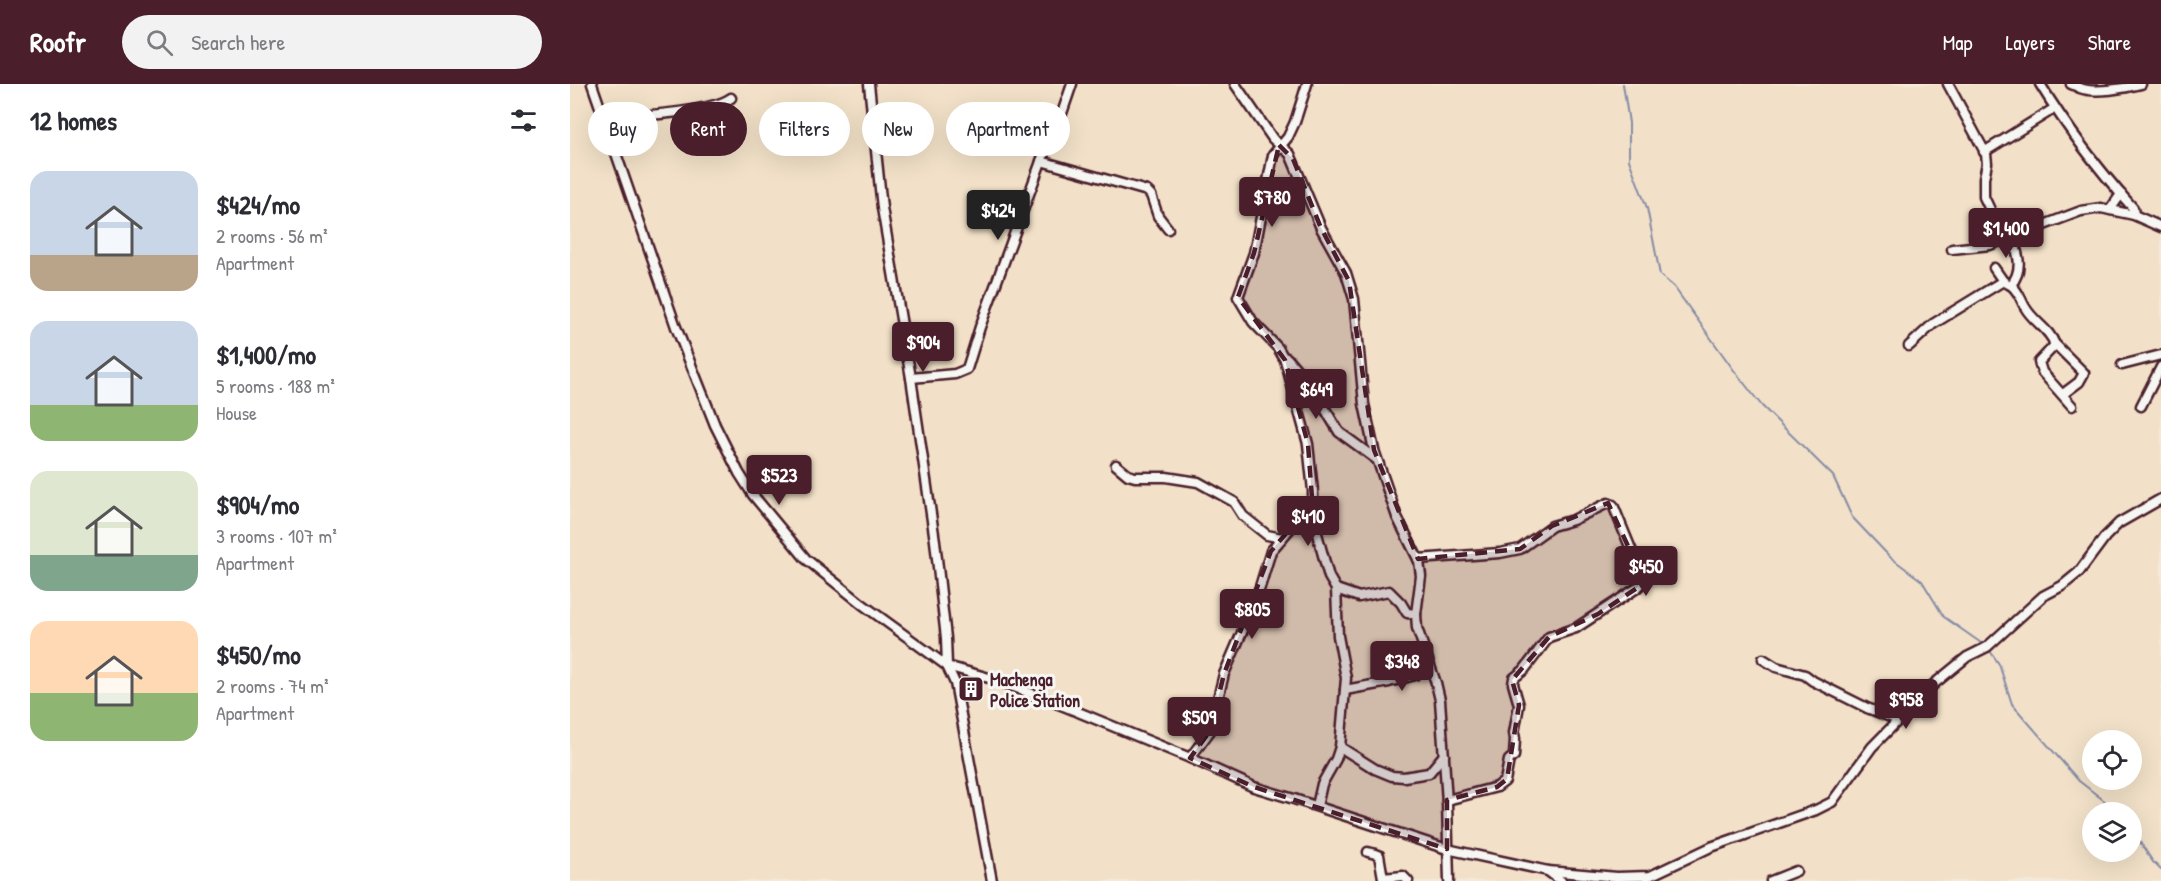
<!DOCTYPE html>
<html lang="en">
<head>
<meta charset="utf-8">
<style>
  body { margin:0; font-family:"Patrick Hand",sans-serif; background:#f2f2f3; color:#2b2b33; height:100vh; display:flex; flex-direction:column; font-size:22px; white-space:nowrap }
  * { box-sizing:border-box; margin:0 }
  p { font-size:20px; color:#7c7c81 }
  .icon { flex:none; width:33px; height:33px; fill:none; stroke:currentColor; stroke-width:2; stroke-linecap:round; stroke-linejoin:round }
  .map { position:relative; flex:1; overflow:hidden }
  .sheet { display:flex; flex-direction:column; background:#fff; width:570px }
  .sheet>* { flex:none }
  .banner { position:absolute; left:18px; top:18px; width:570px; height:54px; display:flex; gap:12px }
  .fabs { position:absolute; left:1512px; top:646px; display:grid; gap:12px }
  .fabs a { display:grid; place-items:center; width:60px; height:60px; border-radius:50%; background:#fff; box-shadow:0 6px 24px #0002; font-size:30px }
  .price { position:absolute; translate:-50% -51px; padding:0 14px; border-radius:6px; background:#4a1f2b; color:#fff; font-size:20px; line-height:39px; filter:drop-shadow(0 2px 3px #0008) }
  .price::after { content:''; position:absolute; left:50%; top:36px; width:18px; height:14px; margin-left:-9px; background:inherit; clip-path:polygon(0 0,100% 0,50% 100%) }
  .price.current { background:#222; color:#fff }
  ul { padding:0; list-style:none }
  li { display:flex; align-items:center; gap:18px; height:150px; padding:0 30px }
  li span { display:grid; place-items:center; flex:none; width:168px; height:120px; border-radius:18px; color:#555 }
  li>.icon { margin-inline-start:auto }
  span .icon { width:72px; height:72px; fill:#fffc; stroke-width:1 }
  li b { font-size:26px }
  h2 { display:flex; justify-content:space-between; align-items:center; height:72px; padding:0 30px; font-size:26px }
  .chip { padding:0 21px; border-radius:27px; background:#fff; box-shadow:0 6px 24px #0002; font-size:21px; line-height:54px }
  .chip.current { background:#4a1f2b; color:#fff }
  header { display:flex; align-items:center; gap:36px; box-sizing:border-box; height:84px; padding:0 30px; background:#4a1f2b; color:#fff }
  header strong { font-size:28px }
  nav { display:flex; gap:33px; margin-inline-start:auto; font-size:21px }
  .search { width:420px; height:54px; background:#f2f2f3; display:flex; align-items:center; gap:15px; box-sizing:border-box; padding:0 21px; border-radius:33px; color:#7c7c81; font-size:22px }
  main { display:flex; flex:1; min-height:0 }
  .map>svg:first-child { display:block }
  .built { fill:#f2e1c8; fill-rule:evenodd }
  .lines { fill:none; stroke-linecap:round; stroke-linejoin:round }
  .stream { stroke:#868ca6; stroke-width:2 }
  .minor-casing { stroke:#4a1f2b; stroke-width:13 }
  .minor { stroke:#f6f6f2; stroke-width:8 }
  .marked { fill:#4a1f2b; fill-opacity:0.2; stroke:#4a1f2b; stroke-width:4.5; stroke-dasharray:12 8; stroke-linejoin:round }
  .labels { text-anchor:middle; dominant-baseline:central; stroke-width:6; stroke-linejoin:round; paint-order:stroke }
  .poi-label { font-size:18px; font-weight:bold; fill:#4a1f2b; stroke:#f6f6f2; text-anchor:start }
</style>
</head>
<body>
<header>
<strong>Roofr</strong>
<div class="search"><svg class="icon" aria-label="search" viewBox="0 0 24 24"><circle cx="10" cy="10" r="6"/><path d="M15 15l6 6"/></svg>Search here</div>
<nav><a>Map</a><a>Layers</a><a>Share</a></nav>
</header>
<main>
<section class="sheet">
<h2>12 homes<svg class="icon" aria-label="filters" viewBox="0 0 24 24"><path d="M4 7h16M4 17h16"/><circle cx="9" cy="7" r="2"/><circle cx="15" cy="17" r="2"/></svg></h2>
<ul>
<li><span style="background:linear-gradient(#c9d6e8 70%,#b9a48a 0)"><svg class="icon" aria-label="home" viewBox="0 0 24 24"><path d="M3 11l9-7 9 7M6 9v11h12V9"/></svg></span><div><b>$424/mo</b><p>2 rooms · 56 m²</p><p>Apartment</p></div></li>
<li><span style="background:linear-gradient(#c9d6e8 70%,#8fb573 0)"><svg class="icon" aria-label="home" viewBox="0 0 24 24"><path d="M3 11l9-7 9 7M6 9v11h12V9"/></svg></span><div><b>$1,400/mo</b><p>5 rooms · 188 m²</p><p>House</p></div></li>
<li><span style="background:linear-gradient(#dfe7d0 70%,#7fa58c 0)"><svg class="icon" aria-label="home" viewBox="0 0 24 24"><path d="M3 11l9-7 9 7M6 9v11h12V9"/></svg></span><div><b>$904/mo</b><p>3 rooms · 107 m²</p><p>Apartment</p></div></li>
<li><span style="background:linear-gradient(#ffd9b3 60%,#8fb573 0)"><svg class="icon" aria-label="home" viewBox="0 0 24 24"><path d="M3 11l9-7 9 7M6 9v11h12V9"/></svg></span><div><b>$450/mo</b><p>2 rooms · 74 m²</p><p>Apartment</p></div></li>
</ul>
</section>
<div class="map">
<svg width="1591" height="797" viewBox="0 0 1591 797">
  <rect width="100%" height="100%" fill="#f4ead9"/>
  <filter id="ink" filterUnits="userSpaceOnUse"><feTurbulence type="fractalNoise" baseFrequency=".0167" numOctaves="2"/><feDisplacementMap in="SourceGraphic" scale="12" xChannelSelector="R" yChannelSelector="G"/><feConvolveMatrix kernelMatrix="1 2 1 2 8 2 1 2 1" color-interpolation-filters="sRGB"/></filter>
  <g filter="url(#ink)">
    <path class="built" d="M 0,0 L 1591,0 L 1591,797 L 0,797 ZM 1522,657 L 1562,657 L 1562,696 L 1522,696 ZM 1522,729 L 1562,729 L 1562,768 L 1522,768 Z"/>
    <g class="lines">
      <g class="stream">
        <path d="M 1053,0 L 1059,39 L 1059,76 L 1077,124 L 1090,191 L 1104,203 L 1163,285 L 1192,322 L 1263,392 L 1282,433 L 1320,473 L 1352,497 L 1374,533 L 1414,561"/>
        <path d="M 1418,564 L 1429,580 L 1442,620 L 1509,697 L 1550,729"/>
        <path d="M 1562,746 L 1583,778 L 1591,786"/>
      </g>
      <g class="minor-casing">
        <g id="minor">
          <path d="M 22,0 L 106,243 L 145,341 L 169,389 L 183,411 L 236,475 L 292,520 L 377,582 L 385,599 L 422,797"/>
          <path d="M 299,0 L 312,124 L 341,294 L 365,457 L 376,554 L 377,582 L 426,596 L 496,623 L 620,674 L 684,703 L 724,715 L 877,765 L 978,787 L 1047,793 L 1080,792 L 1141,763 L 1246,726 L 1262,718 L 1302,663 L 1364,600 L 1397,573 L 1417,563 L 1473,512 L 1492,502 L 1509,488 L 1535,453 L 1549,439 L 1591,415"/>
          <path d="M 665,0 L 703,55 L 720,70 L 751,144 L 776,189 L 784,215 L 794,320 L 804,366 L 827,433 L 849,477 L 851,492 L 846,530 L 847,544 L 866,599 L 870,616 L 877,718 L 879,797"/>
          <path d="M 737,0 L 725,38 L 718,53 L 703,71 L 684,169 L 668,213 L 683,238 L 708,264 L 715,276 L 738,360 L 743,407 L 743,435 L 759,493 L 766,505 L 768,552 L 776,594 L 770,663 L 766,675 L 752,700 L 747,722"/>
          <path d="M 1378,0 L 1416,70 L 1417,79 L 1414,94 L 1414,113 L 1424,134 L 1434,141 L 1441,143 L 1466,144 L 1511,127 L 1531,124 L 1564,131"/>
          <path d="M 1470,0 C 1497,44 1529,86 1563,124 L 1564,131 L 1591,143"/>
          <path d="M 1501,0 C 1504,1 1507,3 1510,4 C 1525,10 1556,4 1571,0"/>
          <path d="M 34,35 C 62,32 140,29 161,14"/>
          <path d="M 1414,68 L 1485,24"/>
          <path d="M 471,77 L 577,107 L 581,111 L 588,132 L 598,145"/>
          <path d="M 1540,126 L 1551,110"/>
          <path d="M 1382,165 L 1420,161 L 1458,146"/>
          <path d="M 1424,184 L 1433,197"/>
          <path d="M 1441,201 C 1454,185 1448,170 1442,152"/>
          <path d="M 1484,259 L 1514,289 L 1509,298 L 1493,310"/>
          <path d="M 1339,262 L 1363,240 L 1433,197 C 1436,199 1439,200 1442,202 C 1449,208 1451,216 1455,223 C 1463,238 1480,245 1485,261 L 1469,278 L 1472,288 L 1502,322"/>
          <path d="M 717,274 L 741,302 L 769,348 L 806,375"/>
          <path d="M 1552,281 L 1591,271"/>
          <path d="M 341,294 L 385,290 L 397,285 L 410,243 L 476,64 L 487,44 L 502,0"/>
          <path d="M 1571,322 L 1591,283"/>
          <path d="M 546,381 L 558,391 L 565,393 L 596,393 L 628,398 L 664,418 L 673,432 L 697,451 L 712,454"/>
          <path d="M 848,475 L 930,469 L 950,465 L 982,442 L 1003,436 L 1038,419 L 1043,421 L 1072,492 L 1071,500 L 1067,504 L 1006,544 L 979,553 L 954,586 L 944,594 L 943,600 L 949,621 L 944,649 L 945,655 L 944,672 L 939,676 L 935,697 L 927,703 L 877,716"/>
          <path d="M 766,505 L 789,513 L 819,507 L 831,519 L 837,529 L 846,530"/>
          <path d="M 1193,575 L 1206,583 L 1235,591 L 1243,597 L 1297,624 L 1328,636"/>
          <path d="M 775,606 L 819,598 L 845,591 L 848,588 L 855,567"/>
          <path d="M 770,663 L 805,685 L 822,692 L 834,693 L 859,689 L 874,671"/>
          <path d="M 620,674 L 640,647 L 654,590 L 686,516 L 701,467 L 725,439 L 743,428"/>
          <path d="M 798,768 L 809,771 L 813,794 L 833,792 L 838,797"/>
          <path d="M 978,787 L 991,797"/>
          <path d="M 1201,797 L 1226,787"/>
        </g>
      </g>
      <use href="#minor" class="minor"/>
    </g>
  </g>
  <path class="marked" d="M 709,61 L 723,75 L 751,144 L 779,197 L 804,366 L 848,475 L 950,465 L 982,442 L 1038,419 L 1072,492 L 1067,504 L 1028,530 L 979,553 L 942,596 L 949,621 L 937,695 L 927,703 L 877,716 L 877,765 L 684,703 L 620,674 L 640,647 L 654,590 L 701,467 L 725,439 L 743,428 L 738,360 L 715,276 L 668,213 L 684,169 Z"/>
  <defs>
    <g id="building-square" transform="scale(1.35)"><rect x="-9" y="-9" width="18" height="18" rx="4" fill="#4a1f2b" stroke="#f6f6f2"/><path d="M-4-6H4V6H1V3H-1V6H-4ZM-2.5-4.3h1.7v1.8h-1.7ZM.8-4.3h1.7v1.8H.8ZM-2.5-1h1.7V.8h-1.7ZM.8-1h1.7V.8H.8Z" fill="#fff"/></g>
  </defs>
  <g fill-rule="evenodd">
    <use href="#building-square" x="401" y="605"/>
  </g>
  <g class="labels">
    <g class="poi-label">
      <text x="420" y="595">Machenga<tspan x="420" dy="21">Police Station</tspan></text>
    </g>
  </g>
</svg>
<div class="fabs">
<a><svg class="icon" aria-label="locate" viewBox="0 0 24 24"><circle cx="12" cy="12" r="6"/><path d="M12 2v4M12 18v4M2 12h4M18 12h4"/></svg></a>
<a><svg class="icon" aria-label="layers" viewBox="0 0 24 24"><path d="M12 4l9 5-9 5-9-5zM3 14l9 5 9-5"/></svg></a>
</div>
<b class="price" style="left:702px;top:144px">$780</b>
<b class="price current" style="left:428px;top:157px">$424</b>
<b class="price" style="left:1436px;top:175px">$1,400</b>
<b class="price" style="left:353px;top:289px">$904</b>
<b class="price" style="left:746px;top:336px">$649</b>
<b class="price" style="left:209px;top:422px">$523</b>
<b class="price" style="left:738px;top:463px">$410</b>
<b class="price" style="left:1076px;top:513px">$450</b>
<b class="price" style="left:682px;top:556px">$805</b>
<b class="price" style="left:832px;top:608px">$348</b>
<b class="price" style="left:1336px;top:646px">$958</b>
<b class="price" style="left:629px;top:664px">$509</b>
<div class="banner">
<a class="chip">Buy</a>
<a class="chip current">Rent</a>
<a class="chip">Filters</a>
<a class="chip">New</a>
<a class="chip">Apartment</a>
</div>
</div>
</main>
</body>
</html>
